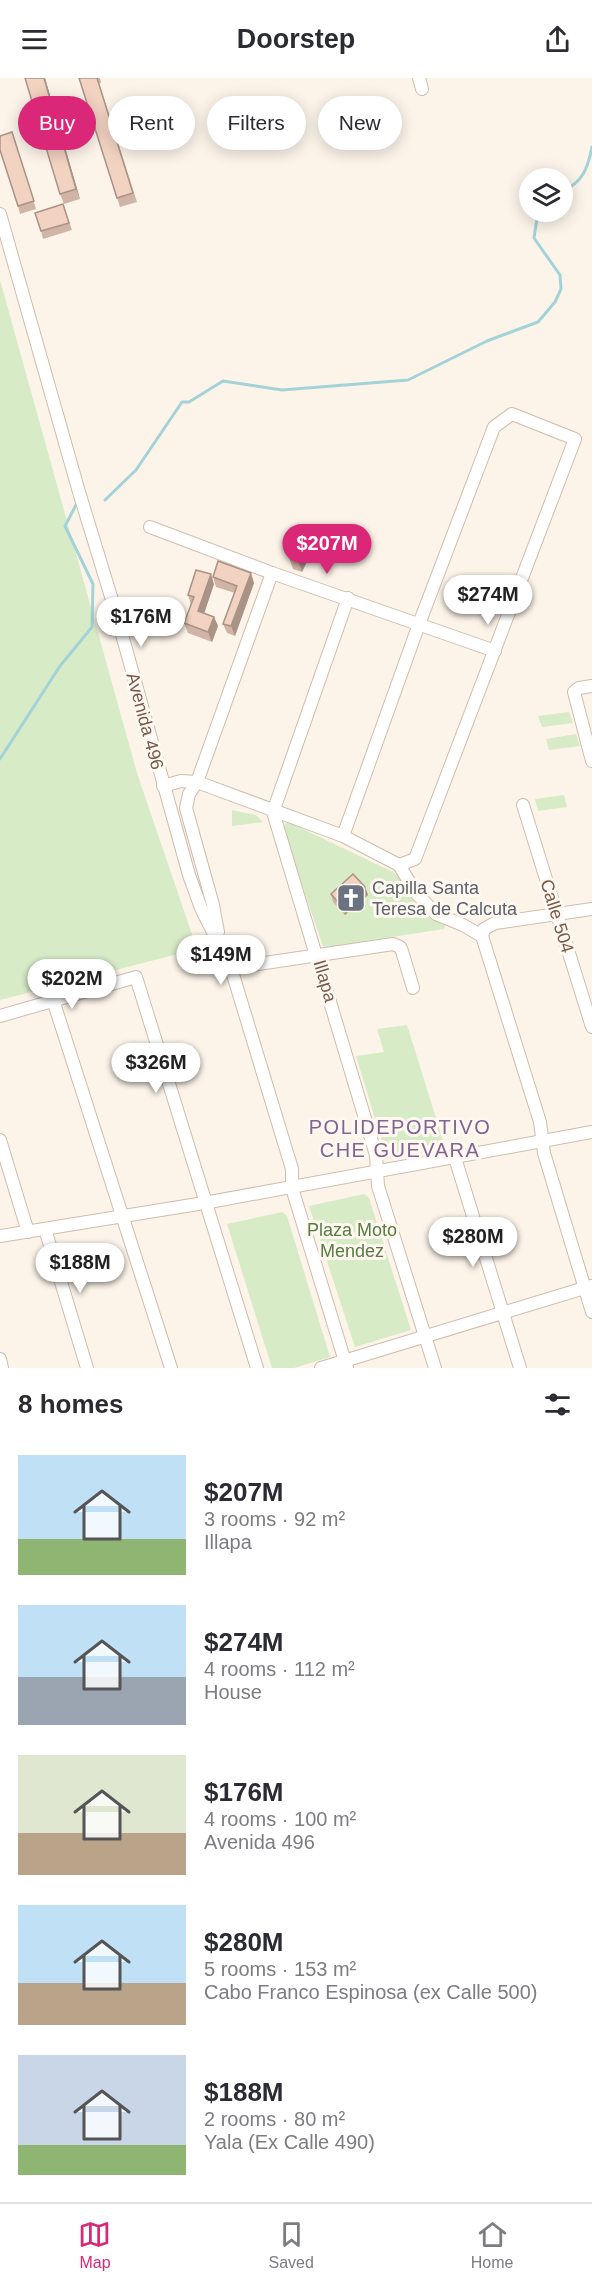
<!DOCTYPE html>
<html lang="en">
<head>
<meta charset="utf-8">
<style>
  body { margin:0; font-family:Helvetica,sans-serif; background:#f7f7f7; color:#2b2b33; height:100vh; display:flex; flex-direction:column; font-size:22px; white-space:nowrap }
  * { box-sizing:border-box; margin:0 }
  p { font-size:20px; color:#7c7c81 }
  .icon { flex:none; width:33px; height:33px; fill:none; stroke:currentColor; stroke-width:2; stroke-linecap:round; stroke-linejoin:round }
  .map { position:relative; height:1290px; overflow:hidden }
  .side { display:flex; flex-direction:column; background:#fff; flex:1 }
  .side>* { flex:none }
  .top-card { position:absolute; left:18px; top:18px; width:556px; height:54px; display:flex; gap:12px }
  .tools { position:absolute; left:519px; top:90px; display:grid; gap:12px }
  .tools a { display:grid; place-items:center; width:54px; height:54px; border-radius:50%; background:#fff; box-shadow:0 3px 15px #0003; font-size:30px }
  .price { position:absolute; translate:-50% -51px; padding:0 14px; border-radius:21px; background:#fff; color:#222; font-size:20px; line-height:39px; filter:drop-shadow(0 2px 3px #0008) }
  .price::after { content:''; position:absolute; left:50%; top:36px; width:18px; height:14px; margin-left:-9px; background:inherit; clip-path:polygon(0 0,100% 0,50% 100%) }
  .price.current { background:#db2777; color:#fff }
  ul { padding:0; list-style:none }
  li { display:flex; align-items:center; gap:18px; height:150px; padding:0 18px }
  li span { display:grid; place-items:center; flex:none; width:168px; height:120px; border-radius:0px; color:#555 }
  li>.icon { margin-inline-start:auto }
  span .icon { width:72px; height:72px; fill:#fffc; stroke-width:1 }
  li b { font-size:26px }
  h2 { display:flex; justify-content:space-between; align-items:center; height:72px; padding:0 18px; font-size:26px }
  .chip { padding:0 21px; border-radius:27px; background:#fff; box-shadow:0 3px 15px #0003; font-size:21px; line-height:54px }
  .chip.current { background:#db2777; color:#fff }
  header { display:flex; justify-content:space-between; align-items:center; height:78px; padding:0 18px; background:#fff; font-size:27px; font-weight:700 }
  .tab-bar { display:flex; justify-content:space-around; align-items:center; height:84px; border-top:2px solid #e1e1e2; background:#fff; font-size:16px; color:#7c7c81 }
  .tab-bar a { display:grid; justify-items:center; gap:3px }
  .tab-bar .current { color:#db2777 }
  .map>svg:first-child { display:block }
  .green { fill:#d7ebc7 }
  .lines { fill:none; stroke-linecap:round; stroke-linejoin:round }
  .stream { stroke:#a3d2d8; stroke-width:3 }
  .minor-casing { stroke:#cfbcae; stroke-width:14 }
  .minor { stroke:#fff; stroke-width:12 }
  .wall { fill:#d0b5a6 }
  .shaded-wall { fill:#a99387 }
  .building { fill:#f2d2c1; stroke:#a99387; stroke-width:1.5 }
  .labels { text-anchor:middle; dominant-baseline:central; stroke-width:6; stroke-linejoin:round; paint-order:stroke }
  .street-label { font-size:18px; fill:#775a4c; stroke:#fff8f0 }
  .worship-label { font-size:18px; fill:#5b616d; stroke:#fff8f0; text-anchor:start }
  .park-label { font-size:18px; fill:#567d43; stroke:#fff8f0 }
  .neighbourhood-label { font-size:20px; letter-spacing:1.5px; fill:#826493; stroke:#fff8f0 }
</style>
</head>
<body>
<header><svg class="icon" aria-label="menu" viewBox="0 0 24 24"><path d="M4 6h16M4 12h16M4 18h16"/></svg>Doorstep<svg class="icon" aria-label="share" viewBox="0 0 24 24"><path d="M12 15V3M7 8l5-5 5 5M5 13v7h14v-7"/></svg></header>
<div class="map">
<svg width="592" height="1290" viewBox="0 0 592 1290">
  <rect width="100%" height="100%" fill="#fcf4e9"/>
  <g class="green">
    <path d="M 0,202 L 137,695 L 197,871 L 0,922 Z"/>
    <path d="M 569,634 L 573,645 L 542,649 L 538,638 Z"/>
    <path d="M 576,656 L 580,668 L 549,672 L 546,661 Z"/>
    <path d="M 564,717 L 567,729 L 538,733 L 535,721 Z"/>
    <path d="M 232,732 L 256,737 L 263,744 L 232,748 Z"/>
    <path d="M 288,744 L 393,794 L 401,800 L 423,839 L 428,839 L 445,847 L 444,851 L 327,869 L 323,868 L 282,749 Z"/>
    <path d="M 407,947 L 446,1072 L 387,1080 L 356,978 L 384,974 L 377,951 Z"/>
    <path d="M 364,1116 L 369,1120 L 411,1252 L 355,1269 L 309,1128 Z"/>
    <path d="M 282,1134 L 287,1138 L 330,1279 L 294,1290 L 272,1290 L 227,1146 Z"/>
  </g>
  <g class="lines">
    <g class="stream">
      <path d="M 562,113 C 583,105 588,89 592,69"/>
      <path d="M 105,422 L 136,392 L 182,324 L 189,324 L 223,303 L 282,312 L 408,302 L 487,263 L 538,244 L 555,224 L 561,211 L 560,197 L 534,160 L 538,134"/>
      <path d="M 0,681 L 60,588 L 92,549 L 93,506 L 65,448 L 76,427"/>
    </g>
    <g class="minor-casing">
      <g id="minor">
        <path d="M 419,0 L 422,11"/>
        <path d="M 0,136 L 79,414 L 116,535 L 189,797 L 201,830 L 231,890 L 292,1091 L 292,1110 L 347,1290"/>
        <path d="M 150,449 L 272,495 L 495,573"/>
        <path d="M 348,520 L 273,734 L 376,1077 L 378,1108 L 435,1290"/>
        <path d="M 592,608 L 579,610 L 574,614 L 592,683"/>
        <path d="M 163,708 L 181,703 L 197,704 L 343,758 L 399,787 L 415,781 L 575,361 L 512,336 L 494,349 L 419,546 L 343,758"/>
        <path d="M 523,727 L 592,949"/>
        <path d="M 399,787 L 416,815 L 436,836 L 463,847 L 482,858"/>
        <path d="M 592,831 L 495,845 L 484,851 L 482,858 L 540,1044 L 544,1075 L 592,1234"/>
        <path d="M 218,854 L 213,827 L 186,730 L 189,716 L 197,704 L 272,495"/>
        <path d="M 231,890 L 393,866 L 400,869 L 402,873 L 413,910"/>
        <path d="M 53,922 L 171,1290"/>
        <path d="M 0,938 L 136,899 L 257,1290"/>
        <path d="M 0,1062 L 28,1154"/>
        <path d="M 455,1080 L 520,1290"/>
        <path d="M 45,1151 L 87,1290"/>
        <path d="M 0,1158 L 204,1125 L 592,1054"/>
        <path d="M 0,1281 L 2,1290"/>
        <path d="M 321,1290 L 591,1208"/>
      </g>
    </g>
    <use href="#minor" class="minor"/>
  </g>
  <g class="wall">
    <path d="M 45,0 L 80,121 L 64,126 L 60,116 Z"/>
    <path d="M 79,0 L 100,0 L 101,5 L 99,5 L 137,124 L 120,129 Z"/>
    <path d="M 12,54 L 36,131 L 20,136 L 18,128 Z"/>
    <path d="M 63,126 L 72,152 L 43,161 L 41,153 Z"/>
    <path d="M 304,463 L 310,477 L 302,494 L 293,491 L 288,477 Z"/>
    <path d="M 213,499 L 254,505 L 235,558 L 227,555 L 223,546 L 235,515 L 216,509 Z"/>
    <path d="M 214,506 L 204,535 L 214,539 L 218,548 L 212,564 L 188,555 L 184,545 L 191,527 L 188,517 Z"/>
    <path d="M 365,809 L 368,817 L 345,837 L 333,824 L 331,816 Z"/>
  </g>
  <g class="shaded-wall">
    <path d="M 44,0 L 45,0 L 80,121 L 76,111 Z"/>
    <path d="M 304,463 L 310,477 L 302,494 L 297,480 Z"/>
    <path d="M 251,495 L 254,505 L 235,558 L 231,548 Z"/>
    <path d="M 211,496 L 214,506 L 202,542 L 198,533 Z"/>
    <path d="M 214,539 L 218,548 L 212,564 L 208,554 Z"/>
    <path d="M 365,809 L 368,817 L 345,837 L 343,830 Z"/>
  </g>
  <g class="building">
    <path d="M 25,0 L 44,0 L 76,111 L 60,116 Z"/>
    <path d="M 79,0 L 97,0 L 133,115 L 117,120 Z"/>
    <path d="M 12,54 L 34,123 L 18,128 L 0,72 L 0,58 Z"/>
    <path d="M 63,126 L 69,145 L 41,153 L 35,135 Z"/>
    <path d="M 295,460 L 304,463 L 297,480 L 288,477 Z"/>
    <path d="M 218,483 L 251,495 L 231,548 L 223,546 L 237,508 L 213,499 Z"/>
    <path d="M 196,492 L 211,496 L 198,533 L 214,539 L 208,554 L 184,545 L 194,519 L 188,517 Z"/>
    <path d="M 353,796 L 365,809 L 343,830 L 331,816 Z"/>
  </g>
  <defs>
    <g id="church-square" transform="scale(1.5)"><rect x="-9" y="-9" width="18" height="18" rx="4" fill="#6b7280" stroke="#fff8f0"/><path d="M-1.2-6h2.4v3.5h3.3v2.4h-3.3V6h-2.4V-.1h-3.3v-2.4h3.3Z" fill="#fff"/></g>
  </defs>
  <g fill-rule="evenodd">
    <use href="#church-square" x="351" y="820"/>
  </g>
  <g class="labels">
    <g class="street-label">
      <text transform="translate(145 643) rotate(75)">Avenida 496</text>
      <text transform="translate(557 838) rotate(73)">Calle 504</text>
      <text transform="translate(325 903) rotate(74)">Illapa</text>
    </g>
    <g class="worship-label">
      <text x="372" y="810">Capilla Santa<tspan x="372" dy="21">Teresa de Calcuta</tspan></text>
    </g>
    <g class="park-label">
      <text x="352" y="1152">Plaza Moto<tspan x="352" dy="21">Mendez</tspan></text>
    </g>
    <g class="neighbourhood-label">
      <text x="400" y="1049">POLIDEPORTIVO<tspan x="400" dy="23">CHE GUEVARA</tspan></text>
    </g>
  </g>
</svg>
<div class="tools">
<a><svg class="icon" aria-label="layers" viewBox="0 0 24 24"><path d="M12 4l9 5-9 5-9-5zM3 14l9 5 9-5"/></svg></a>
</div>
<b class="price current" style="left:327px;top:497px">$207M</b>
<b class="price" style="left:488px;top:548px">$274M</b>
<b class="price" style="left:141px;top:570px">$176M</b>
<b class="price" style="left:221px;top:908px">$149M</b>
<b class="price" style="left:72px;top:932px">$202M</b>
<b class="price" style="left:156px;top:1016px">$326M</b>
<b class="price" style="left:473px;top:1190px">$280M</b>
<b class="price" style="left:80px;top:1216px">$188M</b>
<div class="top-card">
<a class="chip current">Buy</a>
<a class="chip">Rent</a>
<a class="chip">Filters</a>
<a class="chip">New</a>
</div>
</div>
<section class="side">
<h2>8 homes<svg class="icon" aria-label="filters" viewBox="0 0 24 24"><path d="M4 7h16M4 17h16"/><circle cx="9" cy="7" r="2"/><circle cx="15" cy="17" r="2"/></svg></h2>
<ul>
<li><span style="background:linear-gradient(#bfe0f5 70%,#8fb573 0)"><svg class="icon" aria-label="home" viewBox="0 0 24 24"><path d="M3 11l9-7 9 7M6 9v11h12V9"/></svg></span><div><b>$207M</b><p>3 rooms · 92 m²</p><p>Illapa</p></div></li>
<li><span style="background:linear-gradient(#bfe0f5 60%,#9aa5b1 0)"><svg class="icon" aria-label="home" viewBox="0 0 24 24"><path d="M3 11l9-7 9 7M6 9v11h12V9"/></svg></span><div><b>$274M</b><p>4 rooms · 112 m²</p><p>House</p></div></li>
<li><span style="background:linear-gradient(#dfe7d0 65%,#b9a48a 0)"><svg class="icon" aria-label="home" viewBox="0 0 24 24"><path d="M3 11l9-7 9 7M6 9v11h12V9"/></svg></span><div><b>$176M</b><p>4 rooms · 100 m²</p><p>Avenida 496</p></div></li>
<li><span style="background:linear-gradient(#bfe0f5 65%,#b9a48a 0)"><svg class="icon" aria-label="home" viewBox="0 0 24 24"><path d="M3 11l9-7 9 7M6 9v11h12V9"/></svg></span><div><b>$280M</b><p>5 rooms · 153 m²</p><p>Cabo Franco Espinosa (ex Calle 500)</p></div></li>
<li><span style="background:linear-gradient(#c9d6e8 75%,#8fb573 0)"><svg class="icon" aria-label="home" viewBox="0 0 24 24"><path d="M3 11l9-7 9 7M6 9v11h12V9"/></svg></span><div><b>$188M</b><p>2 rooms · 80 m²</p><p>Yala (Ex Calle 490)</p></div></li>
</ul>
</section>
<nav class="tab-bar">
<a class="current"><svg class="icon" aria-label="map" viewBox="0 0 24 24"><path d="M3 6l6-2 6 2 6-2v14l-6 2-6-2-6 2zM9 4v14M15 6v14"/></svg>Map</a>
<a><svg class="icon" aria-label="saved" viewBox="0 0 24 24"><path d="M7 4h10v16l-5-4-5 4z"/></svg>Saved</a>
<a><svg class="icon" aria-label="home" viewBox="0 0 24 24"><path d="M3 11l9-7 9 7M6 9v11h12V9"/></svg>Home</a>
</nav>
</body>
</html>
